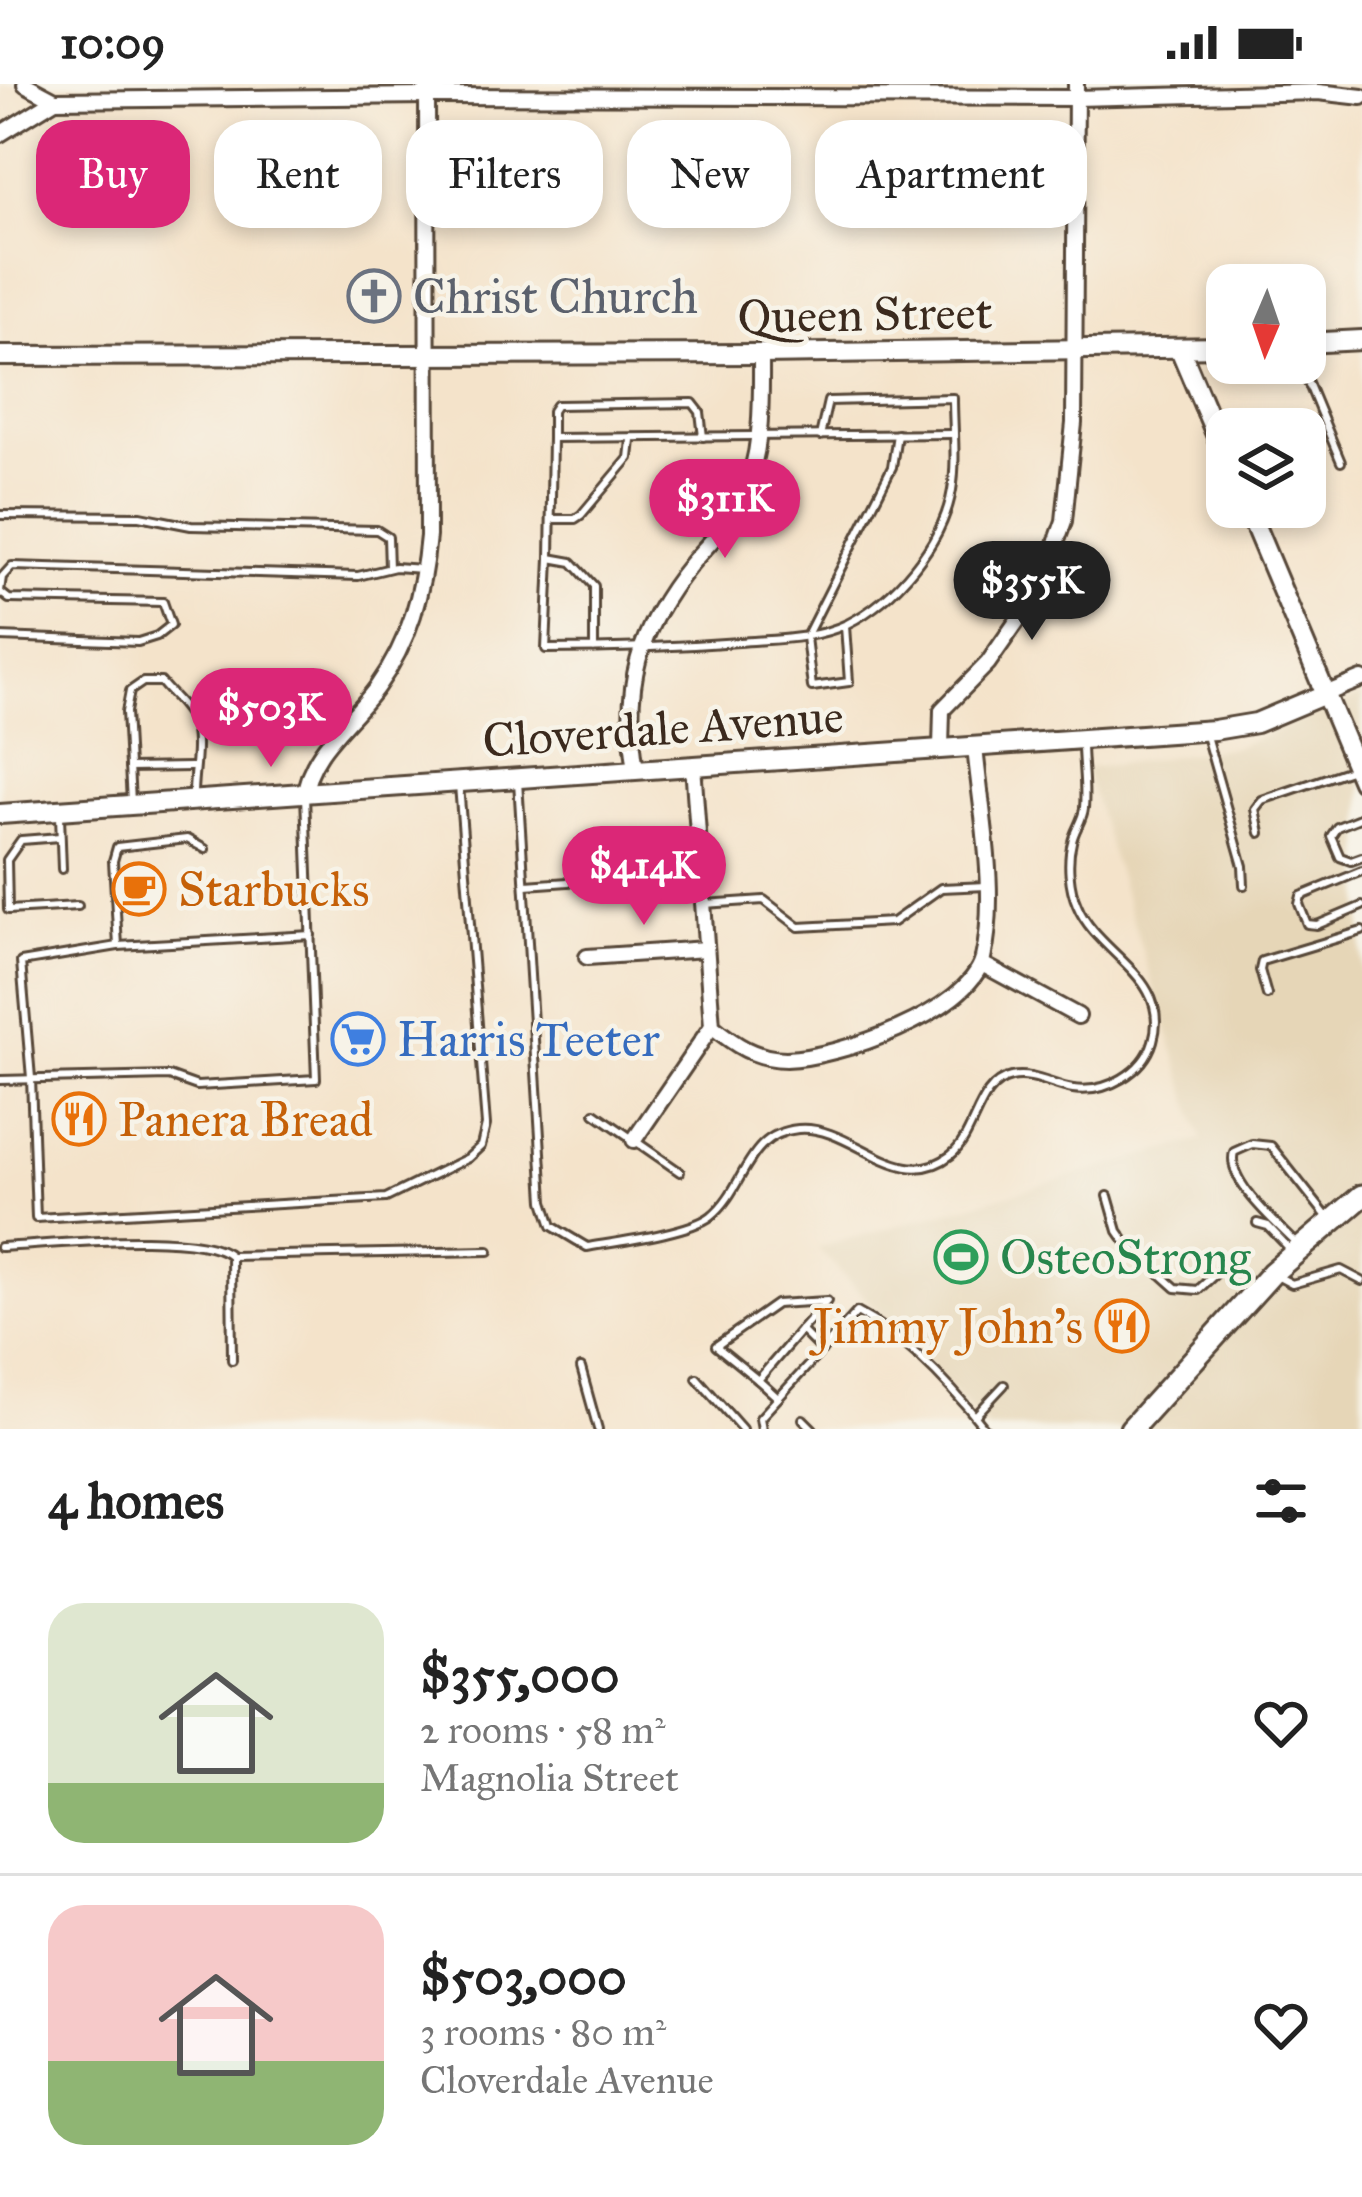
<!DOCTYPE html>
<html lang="en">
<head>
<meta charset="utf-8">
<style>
  body { margin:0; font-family:"IM FELL Great Primer",serif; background:#f2f2f2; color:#222; height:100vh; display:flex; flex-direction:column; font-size:45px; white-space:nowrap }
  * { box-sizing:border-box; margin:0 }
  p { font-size:39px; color:#767676 }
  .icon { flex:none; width:66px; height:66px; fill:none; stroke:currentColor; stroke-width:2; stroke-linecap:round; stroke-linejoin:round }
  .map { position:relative; height:1345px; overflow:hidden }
  .side { display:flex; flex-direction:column; background:#fff; flex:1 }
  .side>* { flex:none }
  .top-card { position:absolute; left:36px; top:36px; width:1290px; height:108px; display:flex; gap:24px }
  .needle { width:78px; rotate:182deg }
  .controls { position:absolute; left:1206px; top:180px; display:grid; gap:24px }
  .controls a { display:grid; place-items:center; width:120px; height:120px; border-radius:24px; background:#fff; box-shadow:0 6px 18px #0003; font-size:60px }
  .price { position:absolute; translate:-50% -102px; padding:0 27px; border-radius:42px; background:#db2777; color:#fff; font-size:39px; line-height:78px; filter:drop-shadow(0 3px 6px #0008) }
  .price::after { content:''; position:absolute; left:50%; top:72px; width:36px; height:27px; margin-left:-18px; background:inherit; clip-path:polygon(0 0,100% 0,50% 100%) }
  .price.on { background:#222; color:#fff }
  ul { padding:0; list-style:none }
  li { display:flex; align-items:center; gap:36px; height:300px; padding:0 48px }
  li+li { border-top:3px solid #e0e0e0 }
  li span { display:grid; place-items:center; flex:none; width:336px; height:240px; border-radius:36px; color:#555 }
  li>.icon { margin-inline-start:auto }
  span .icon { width:144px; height:144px; fill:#fffc; stroke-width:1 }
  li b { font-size:51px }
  h2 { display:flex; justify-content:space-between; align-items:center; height:144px; padding:0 48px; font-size:51px }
  .pill { padding:0 42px; border-radius:36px; background:#fff; box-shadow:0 6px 18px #0003; font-size:42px; line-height:108px }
  .pill.on { background:#db2777; color:#fff }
  .status { display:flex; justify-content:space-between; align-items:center; height:84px; padding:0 60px; background:#fff; direction:ltr }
  .status svg { height:33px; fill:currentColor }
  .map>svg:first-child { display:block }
  .built { fill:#e6d6b7 }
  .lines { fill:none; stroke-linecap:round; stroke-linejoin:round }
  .lane-casing { stroke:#574638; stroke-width:12 }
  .street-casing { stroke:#574638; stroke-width:20 }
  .secondary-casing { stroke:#574638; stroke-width:24 }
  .primary-casing { stroke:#574638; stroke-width:27 }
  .lane { stroke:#fff; stroke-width:6 }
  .street { stroke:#fff; stroke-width:14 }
  .secondary { stroke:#fff; stroke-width:18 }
  .primary { stroke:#fff; stroke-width:21 }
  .labels { text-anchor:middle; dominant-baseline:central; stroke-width:9; stroke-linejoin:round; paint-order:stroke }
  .worship-label { font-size:48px; fill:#5b616d; stroke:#f7f3e8; text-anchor:start }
  .street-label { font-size:48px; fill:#3b2a1e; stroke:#f7f3e8 }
  .food-label { font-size:48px; fill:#c56008; stroke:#f7f3e8; text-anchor:start }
  .shop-label { font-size:48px; fill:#366cbe; stroke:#f7f3e8; text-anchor:start }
  .leisure-label { font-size:48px; fill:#27864d; stroke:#f7f3e8; text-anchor:start }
</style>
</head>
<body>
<div class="status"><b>10:09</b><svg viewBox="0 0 49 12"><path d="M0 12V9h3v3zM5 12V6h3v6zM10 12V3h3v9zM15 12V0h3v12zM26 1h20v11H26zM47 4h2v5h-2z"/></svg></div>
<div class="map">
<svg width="1362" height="1345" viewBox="0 0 1362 1345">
  <rect width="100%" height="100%" fill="#f7f3e8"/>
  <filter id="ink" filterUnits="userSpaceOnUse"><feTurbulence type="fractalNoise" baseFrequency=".00833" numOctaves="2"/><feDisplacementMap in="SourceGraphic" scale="24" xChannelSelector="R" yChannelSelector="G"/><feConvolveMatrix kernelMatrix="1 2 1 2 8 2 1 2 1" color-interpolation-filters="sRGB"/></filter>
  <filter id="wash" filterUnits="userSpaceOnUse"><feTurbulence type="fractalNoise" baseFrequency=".004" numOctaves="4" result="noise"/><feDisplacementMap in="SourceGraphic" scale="48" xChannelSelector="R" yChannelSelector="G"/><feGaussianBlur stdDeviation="2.7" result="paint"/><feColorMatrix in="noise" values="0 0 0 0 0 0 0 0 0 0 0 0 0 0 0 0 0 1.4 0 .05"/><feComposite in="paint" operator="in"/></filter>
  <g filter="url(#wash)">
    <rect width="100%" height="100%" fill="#f4e3ca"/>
    <path class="built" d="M 1362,612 L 1362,1345 L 989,1345 L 818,1164 L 1202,1056 L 1085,685 L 1236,663 Z"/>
  </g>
  <g filter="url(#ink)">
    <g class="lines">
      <g class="lane-casing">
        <g id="lane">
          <path d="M 1300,279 L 1341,378"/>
          <path d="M 552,354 L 552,327 L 556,321 L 693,319 L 700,328 L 703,353"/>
          <path d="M 0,431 L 140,432 L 191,442 L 377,446 L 388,453 L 389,484"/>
          <path d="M 553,435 L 575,435 L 581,431 L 629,374 L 631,356"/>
          <path d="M 550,474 L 552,354 L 953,350"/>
          <path d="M 0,507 L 2,493 L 12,482 L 358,492 L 395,483 L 422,485"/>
          <path d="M 0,508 L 9,515 L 163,518 L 171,541 L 157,552 L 138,558 L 0,553"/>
          <path d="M 845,542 L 849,598 L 812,603 L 806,553 L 892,383 L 897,350"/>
          <path d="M 594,565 L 594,502 L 572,478 L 550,474 L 546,565 C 610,565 674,563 739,558 C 775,555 813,556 847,540 C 895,516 943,460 952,406 C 957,377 953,344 953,314 L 828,317 L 820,352"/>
          <path d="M 1205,648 L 1243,782 L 1244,801"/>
          <path d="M 129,684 L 191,683"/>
          <path d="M 518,697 L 544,1117 L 552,1142 L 587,1163 C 616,1158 689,1149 711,1132 C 746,1104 745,1050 798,1045 C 852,1040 899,1112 951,1071 C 976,1051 977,1000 1011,993 C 1032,988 1053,1002 1073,1005 C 1106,1010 1144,988 1153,957 C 1172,893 1097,871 1077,821 C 1069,803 1067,777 1072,758 C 1074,746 1083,736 1084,724 C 1086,703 1082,680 1082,660"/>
          <path d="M 131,718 L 126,628 L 130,607 L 143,598 L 161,598 C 170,610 187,623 192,637 C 201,658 192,692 193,715"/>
          <path d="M 60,732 L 62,785"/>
          <path d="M 1362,733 L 1337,743 L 1331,752 L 1340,773 L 1351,777 L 1362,773"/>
          <path d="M 1260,749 L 1255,725 L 1262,716 L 1353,685"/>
          <path d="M 60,753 L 21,756 L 7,776 L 8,826 L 78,822"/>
          <path d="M 1362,787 L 1301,812 L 1299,820 L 1307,840 L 1317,841 L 1362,822"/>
          <path d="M 526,801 L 624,794"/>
          <path d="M 704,820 L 764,816 L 799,843 L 893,838 L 941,804 L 987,802"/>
          <path d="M 311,851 L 118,862 L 21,878 L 31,994 L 36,1134 L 386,1114 L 468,1074 L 481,1062 L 486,1041 L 459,701"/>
          <path d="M 118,862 L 113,777 L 117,763 L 187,755 L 205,765"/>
          <path d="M 1267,911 L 1260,886 L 1262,877 L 1362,847"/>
          <path d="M 0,996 L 169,992 L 197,1002 L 316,995 L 305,712"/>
          <path d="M 595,1029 L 680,1088"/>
          <path d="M 1108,1112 L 1118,1147 L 1127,1160 L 1176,1204 L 1198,1206 L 1226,1180"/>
          <path d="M 1257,1139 L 1268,1142 L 1291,1166"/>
          <path d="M 1299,1162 C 1279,1141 1225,1097 1234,1068 L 1252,1060 L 1271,1062 L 1328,1134"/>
          <path d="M 0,1163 C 47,1161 200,1144 231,1172 L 489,1167"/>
          <path d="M 231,1172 L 232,1276"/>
          <path d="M 1275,1191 L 1292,1200 L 1341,1186 L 1362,1197"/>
          <path d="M 581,1284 L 598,1345"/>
          <path d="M 697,1294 L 742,1345"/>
          <path d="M 758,1296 L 716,1262 L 776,1220 L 827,1217 L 801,1246"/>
          <path d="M 778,1314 L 758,1296 L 801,1246 L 822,1267"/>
          <path d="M 975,1332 L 1004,1301"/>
          <path d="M 803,1335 L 813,1345"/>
          <path d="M 762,1345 L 760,1334 L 857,1228 C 907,1254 950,1300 985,1345"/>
        </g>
      </g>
      <g class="street-casing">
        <g id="street">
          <path d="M 25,0 L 55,16"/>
          <path d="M 0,50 L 55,16 L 428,12 L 1076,14 L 1318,8 L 1362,13"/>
          <path d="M 1325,610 L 1362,595"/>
          <path d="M 941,664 L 942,626 L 988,579 L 1022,530 L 1049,479 L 1064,437 L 1074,339 L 1076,0"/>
          <path d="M 693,681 L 712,942 C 734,960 755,975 786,975 C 837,974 968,929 983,874 C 998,812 981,727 975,663"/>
          <path d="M 636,685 C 622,602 638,545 691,480 C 707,460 732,439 742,415 C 763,368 761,321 761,270"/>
          <path d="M 305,710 C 309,667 353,637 377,603 C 410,557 423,508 428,452 L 427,0"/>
          <path d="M 587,873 L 706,865"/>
          <path d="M 982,880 L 1078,932"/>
          <path d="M 634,1056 L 712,942"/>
        </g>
      </g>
      <g class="secondary-casing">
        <g id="secondary">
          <path d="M 1305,259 L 1362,256"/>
          <path d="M 1180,265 L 1227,376"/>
          <path d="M 0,272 L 761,270 L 1227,263"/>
          <path d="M 1247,423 L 1362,697"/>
          <path d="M 0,730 L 1214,646 L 1256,639 L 1325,610"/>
        </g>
      </g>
      <g class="primary-casing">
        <path id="primary" d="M 1131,1345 L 1272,1189 L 1362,1112"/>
      </g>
      <use href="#lane" class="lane"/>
      <use href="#street" class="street"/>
      <use href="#secondary" class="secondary"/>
      <use href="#primary" class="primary"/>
    </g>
  </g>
  <defs>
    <g id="church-ring" transform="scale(2.7)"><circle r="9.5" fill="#f7f3e8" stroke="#6b7280" stroke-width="1.5"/><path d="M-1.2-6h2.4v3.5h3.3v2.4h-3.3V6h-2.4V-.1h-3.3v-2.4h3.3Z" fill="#6b7280"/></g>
    <g id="cafe-ring" transform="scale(2.7)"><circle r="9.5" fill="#f7f3e8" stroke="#e8710a" stroke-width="1.5"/><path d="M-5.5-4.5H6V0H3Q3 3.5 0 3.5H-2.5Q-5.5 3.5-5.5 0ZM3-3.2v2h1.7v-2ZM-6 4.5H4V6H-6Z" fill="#e8710a"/></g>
    <g id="supermarket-ring" transform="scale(2.7)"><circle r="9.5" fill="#f7f3e8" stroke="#3f7fe0" stroke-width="1.5"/><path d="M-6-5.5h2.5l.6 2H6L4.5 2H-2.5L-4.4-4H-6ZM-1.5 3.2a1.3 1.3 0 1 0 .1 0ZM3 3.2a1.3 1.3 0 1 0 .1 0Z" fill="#3f7fe0"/></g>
    <g id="restaurant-ring" transform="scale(2.7)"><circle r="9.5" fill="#f7f3e8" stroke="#e8710a" stroke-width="1.5"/><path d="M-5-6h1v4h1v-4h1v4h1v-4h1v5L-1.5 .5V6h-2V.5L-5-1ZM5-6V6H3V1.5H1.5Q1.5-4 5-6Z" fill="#e8710a"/></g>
    <g id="stadium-ring" transform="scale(2.7)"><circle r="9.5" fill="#f7f3e8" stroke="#2e9e5b" stroke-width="1.5"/><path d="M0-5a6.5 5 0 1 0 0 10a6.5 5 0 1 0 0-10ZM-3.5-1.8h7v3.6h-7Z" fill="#2e9e5b"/></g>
  </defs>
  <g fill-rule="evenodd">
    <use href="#church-ring" x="374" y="212"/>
    <use href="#cafe-ring" x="139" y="805"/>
    <use href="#supermarket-ring" x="358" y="955"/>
    <use href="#restaurant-ring" x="79" y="1035"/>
    <use href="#stadium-ring" x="961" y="1173"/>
    <use href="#restaurant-ring" x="1122" y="1242"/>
  </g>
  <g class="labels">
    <g class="worship-label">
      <text x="413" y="212">Christ Church</text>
    </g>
    <g class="street-label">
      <text transform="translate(865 230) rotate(-1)">Queen Street</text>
      <text transform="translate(663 644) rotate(-4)">Cloverdale Avenue</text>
    </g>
    <g class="food-label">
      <text x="178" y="805">Starbucks</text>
      <text x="118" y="1035">Panera Bread</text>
      <text x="1083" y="1242" text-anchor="end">Jimmy John's</text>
    </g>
    <g class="shop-label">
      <text x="397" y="955">Harris Teeter</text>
    </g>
    <g class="leisure-label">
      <text x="1000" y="1173">OsteoStrong</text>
    </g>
  </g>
</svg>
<div class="controls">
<a><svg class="needle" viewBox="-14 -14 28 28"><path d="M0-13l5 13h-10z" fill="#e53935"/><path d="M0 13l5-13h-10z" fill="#767676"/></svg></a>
<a><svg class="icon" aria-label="layers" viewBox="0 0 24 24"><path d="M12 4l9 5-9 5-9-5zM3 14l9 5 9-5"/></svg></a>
</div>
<b class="price" style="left:725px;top:477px">$311K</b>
<b class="price on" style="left:1032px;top:559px">$355K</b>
<b class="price" style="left:271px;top:686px">$503K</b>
<b class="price" style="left:644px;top:844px">$414K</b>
<div class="top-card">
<a class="pill on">Buy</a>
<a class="pill">Rent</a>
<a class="pill">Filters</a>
<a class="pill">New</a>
<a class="pill">Apartment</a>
</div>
</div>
<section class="side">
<h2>4 homes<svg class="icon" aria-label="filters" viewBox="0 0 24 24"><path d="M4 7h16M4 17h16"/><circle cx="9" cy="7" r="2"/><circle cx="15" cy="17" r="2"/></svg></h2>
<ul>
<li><span style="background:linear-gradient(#dfe7d0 75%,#8fb573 0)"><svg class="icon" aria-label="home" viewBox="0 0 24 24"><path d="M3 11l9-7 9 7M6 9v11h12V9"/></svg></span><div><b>$355,000</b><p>2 rooms · 58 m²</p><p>Magnolia Street</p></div><svg class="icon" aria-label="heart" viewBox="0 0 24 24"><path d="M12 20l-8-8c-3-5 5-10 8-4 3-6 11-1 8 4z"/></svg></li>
<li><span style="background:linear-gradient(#f6c9c9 65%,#8fb573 0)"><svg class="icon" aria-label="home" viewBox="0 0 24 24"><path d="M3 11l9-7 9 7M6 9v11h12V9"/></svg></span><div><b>$503,000</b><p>3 rooms · 80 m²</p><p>Cloverdale Avenue</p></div><svg class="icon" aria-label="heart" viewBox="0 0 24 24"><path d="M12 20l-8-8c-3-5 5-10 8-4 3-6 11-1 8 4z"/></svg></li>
</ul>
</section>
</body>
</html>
